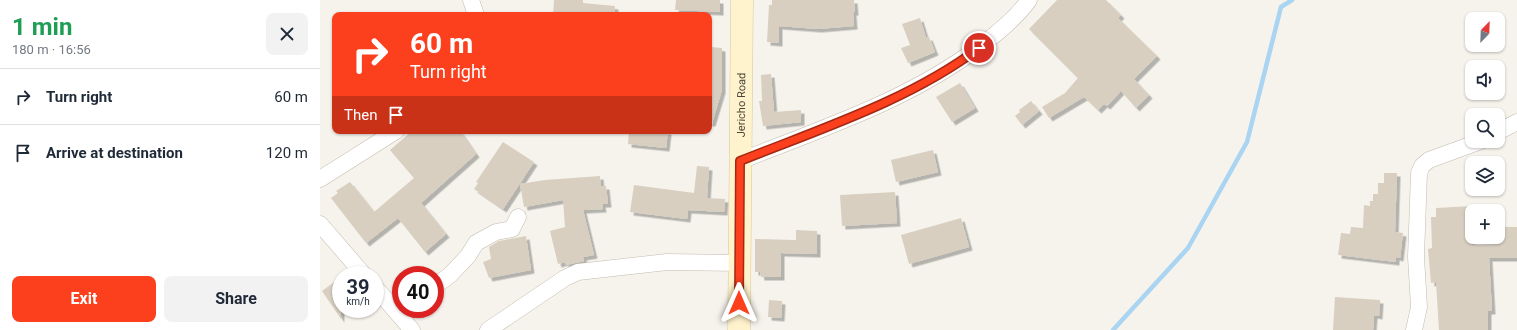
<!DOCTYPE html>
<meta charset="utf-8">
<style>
body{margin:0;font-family:Roboto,sans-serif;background:#f2f2f3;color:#1f2937;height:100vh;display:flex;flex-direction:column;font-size:15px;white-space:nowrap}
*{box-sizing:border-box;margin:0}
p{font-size:13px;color:#747a83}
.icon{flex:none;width:22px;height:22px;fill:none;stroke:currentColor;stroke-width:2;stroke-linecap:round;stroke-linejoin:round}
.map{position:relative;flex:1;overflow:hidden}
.details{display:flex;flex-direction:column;background:#fff;width:320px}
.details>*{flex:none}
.guide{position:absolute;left:12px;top:12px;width:380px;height:122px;border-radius:8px;box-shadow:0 1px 3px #0004;background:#fc3f1d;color:#fff;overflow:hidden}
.needle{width:26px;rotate:23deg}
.tools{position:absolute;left:1145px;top:12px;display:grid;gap:8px}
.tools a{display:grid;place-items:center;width:40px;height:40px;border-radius:8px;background:#fff;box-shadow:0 1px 3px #0004;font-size:20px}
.speed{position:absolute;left:12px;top:266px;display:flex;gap:8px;font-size:20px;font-weight:700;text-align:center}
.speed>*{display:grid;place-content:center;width:52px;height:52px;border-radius:50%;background:#fff;box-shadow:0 1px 3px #0004;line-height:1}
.speed small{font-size:10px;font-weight:400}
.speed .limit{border:6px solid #d22;background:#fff;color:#111}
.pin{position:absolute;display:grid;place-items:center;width:34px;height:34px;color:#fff;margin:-17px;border:2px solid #fff;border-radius:50%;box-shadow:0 1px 4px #0007}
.me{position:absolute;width:44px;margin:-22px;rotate:0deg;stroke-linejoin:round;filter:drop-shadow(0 0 3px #0008)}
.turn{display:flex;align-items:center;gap:14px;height:84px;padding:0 12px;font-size:18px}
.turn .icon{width:52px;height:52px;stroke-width:2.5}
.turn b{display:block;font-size:28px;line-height:34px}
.then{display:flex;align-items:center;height:38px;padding:0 12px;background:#0003;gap:8px;font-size:15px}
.round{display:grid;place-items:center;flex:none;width:42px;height:42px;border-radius:8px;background:#f2f2f3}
.headline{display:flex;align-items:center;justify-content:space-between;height:68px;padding:0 12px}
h1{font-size:24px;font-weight:700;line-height:30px;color:#1e9e55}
.primary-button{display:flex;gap:8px;margin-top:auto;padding:8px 12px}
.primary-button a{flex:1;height:46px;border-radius:8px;background:#fc3f1d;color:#fff;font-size:16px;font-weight:700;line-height:46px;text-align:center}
.primary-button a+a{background:#f2f2f3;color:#1f2937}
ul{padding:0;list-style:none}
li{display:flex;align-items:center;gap:12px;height:56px;padding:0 12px;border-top:1px solid #e0e1e3}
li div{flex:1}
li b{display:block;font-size:15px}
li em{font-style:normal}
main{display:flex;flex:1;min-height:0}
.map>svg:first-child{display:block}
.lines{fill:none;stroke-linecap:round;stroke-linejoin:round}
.stream{stroke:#a9d4f2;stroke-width:4.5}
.building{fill:#d8cfc1;filter:url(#shadow)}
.street-casing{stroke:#c2bbae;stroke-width:17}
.secondary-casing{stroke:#d6c79b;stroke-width:23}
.street{stroke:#fff;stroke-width:16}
.secondary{stroke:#fff3cd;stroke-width:22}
.route-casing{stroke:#a42913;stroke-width:10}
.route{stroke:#fc3f1d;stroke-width:7}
.labels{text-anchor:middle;stroke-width:4;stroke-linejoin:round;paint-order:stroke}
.street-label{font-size:11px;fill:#4b4439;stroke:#fff}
</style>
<main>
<section class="details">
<div class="headline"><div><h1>1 min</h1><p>180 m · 16:56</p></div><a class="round"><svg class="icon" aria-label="close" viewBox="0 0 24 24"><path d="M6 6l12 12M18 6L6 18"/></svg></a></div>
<ul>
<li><svg class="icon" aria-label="right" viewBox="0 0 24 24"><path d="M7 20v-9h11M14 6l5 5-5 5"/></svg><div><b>Turn right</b></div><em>60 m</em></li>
<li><svg class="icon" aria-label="arrive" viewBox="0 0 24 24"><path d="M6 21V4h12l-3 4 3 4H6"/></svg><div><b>Arrive at destination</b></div><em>120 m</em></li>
</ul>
<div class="primary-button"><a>Exit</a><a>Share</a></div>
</section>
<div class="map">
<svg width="1197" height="330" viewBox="0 0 1197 330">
<defs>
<filter id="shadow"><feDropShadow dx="3.5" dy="3.5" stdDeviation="0" flood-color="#0004"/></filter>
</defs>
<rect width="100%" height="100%" fill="#f6f3ec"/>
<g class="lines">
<polyline class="stream" points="793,330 868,248 927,142 961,7 972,0"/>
</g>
<g class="building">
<polygon points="234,0 263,0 263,3 295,6 294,15 233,15"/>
<polygon points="356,0 400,0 400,12 355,10"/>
<polygon points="452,0 534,0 535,12 533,12 534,26 498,29 459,26 459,43 447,42 449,5 452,5"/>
<polygon points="737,0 786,0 801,15 798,18 837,56 814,79 829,95 816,108 801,91 787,106 784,104 778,110 764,97 729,118 722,107 745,93 758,78 709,29"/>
<polygon points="600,18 606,38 609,37 615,52 588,63 581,48 590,45 582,24"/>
<polygon points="391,47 402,48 402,90 392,123 389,123"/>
<polygon points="451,74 454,112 481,110 481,122 443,126 439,101 442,101 441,75"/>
<polygon points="640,83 655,108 632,122 616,97"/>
<polygon points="711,101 719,111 702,125 695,116 700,112 699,110"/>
<polygon points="92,131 140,131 156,154 101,203 126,234 105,252 78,218 46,243 11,198 18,193 16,191 30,182 54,212 94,178 70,150"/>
<polygon points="309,131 348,131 346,148 308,144"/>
<polygon points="183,142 214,162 183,209 154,189 158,183 156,182"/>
<polygon points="613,150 618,172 576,182 571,160"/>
<polygon points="377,166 389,167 387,198 405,199 404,212 368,210 367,219 310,212 314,185 374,193"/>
<polygon points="1064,173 1077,173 1075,232 1083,233 1080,258 1076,257 1076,262 1018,255 1021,233 1030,234 1031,227 1043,228 1044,205 1050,206 1050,201 1053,201 1053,194 1058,194 1058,183 1064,183"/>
<polygon points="280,176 281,186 286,186 288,204 282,204 283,209 263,210 274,255 263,257 264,261 246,265 245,262 238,264 230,231 245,227 243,200 204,207 200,184 225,180"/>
<polygon points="575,192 577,223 522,226 520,195"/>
<polygon points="1152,206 1152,245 1178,244 1178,227 1197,227 1197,258 1169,258 1172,311 1168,311 1168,330 1119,330 1116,282 1111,283 1108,249 1112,248 1111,217 1116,217 1116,208"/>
<polygon points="641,218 649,247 589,264 581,235"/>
<polygon points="476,230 497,231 497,254 461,253 461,277 441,277 440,272 435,272 435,239 476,240"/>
<polygon points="206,236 211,270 169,278 163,262 171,259 169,247 179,241"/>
<polygon points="21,277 21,319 2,291"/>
<polygon points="1015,297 1060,300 1059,316 1054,315 1053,330 1013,330"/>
<polygon points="449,300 462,301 461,318 448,317"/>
</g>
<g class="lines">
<g class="street-casing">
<g id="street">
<polyline points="151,0 156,15"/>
<polyline points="1178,132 1197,122"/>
<path d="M420,161C503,128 592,99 663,44C680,31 697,17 709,0"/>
<polyline points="0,179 76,131"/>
<polyline points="0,224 44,275"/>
<polyline points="115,286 130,275 148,256 156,243 176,232 192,229 198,217"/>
<polyline points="55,287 92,330"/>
<polyline points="168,330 245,278 258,272 347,262 419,263"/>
<polyline points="1094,330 1099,307 1096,257 1099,173 1102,166 1109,160 1161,141"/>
</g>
</g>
<g class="secondary-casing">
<g id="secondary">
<path id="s1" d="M419,330L422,0"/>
</g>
</g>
<use href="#street" class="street"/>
<use href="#secondary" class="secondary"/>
</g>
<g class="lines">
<g class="route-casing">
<path id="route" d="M419,303L420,161C500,129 590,100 659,48"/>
</g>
<use href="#route" class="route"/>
</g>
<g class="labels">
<g class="street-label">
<text dy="4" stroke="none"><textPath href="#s1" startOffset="225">Jericho Road</textPath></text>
</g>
</g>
</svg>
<div class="tools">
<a><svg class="needle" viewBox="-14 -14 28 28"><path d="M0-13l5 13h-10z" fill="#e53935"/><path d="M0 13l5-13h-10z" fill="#747a83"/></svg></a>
<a><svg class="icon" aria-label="sound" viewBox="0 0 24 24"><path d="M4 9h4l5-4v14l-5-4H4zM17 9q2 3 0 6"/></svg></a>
<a><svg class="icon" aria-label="search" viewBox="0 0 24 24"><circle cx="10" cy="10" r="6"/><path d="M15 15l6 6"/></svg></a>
<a><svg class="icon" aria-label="layers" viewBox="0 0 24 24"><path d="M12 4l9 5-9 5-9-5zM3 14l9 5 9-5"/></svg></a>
<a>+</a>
</div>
<div class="speed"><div>39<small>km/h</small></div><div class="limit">40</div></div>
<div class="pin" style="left:659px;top:48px;background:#d93025"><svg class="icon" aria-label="arrive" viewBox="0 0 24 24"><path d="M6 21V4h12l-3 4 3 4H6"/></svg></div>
<svg class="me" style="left:419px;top:303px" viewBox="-20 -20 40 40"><path d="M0-17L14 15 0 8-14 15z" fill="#fc3f1d" stroke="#fff" stroke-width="4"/></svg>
<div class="guide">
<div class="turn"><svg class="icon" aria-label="right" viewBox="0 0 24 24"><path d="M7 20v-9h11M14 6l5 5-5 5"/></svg><div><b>60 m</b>Turn right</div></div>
<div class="then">Then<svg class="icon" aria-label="arrive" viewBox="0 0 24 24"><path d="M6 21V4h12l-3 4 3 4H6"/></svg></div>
</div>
</div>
</main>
